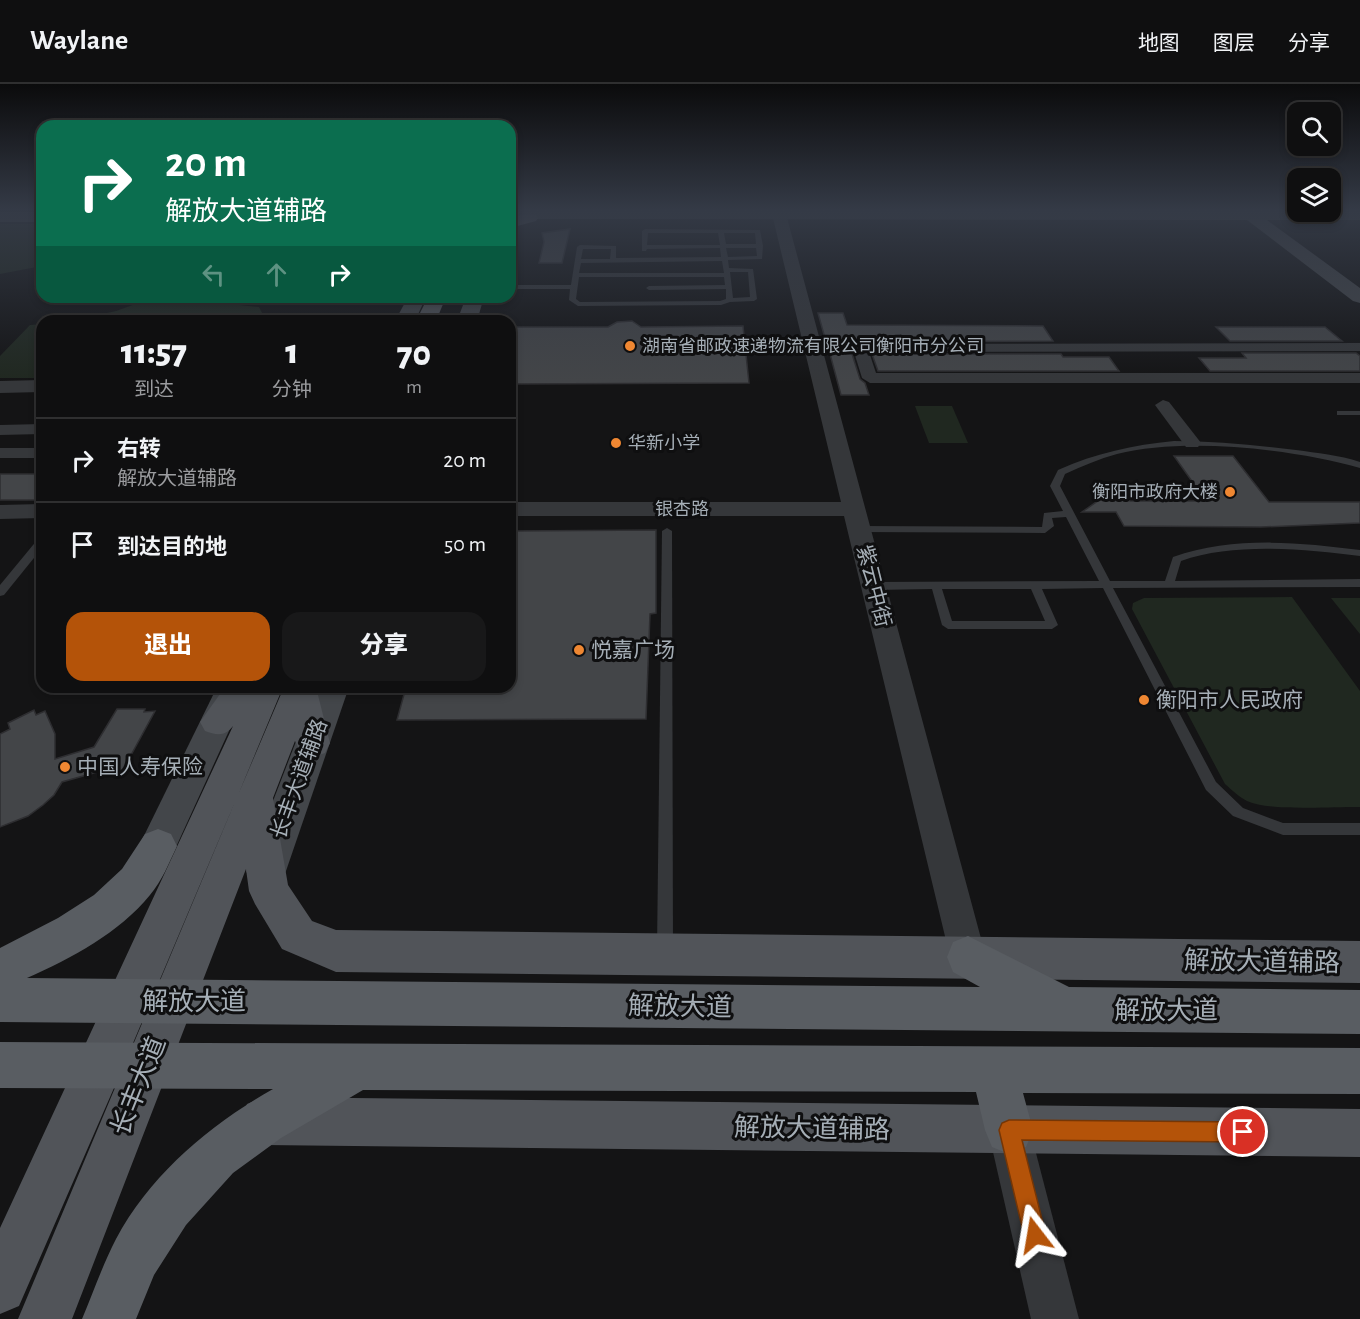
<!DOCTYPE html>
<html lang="zh">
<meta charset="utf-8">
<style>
body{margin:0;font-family:"Alegreya Sans","Noto Sans SC",sans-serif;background:#181819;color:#f1f3f6;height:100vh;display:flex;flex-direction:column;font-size:22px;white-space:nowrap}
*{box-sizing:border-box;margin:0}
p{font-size:20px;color:#9b9c9f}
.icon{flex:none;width:33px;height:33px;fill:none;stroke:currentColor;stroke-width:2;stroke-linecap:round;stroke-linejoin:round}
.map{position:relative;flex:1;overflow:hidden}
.side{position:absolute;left:36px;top:231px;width:480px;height:378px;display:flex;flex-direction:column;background:#0f0f10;border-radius:18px;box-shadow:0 3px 9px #0003,0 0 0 2px #2f2f30}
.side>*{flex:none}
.top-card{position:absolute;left:36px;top:36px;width:480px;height:183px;border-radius:18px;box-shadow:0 3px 9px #0003,0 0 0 2px #2f2f30;background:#0b6e4f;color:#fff;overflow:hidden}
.fabs{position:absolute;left:1287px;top:18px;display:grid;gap:12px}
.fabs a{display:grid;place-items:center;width:54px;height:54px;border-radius:12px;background:#0f0f10;box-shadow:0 3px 9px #0003,0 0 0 2px #2f2f30;font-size:30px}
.pin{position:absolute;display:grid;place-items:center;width:51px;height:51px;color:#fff;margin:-26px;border:3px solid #fff;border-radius:50%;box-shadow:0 2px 6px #0007}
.me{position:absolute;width:66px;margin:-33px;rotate:346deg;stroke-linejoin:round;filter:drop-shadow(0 0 4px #0008)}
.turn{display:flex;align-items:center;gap:21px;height:126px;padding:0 30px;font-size:27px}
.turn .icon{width:78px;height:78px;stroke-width:2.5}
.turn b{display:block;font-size:42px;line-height:51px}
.lanes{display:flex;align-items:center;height:57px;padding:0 30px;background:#0003;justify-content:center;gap:30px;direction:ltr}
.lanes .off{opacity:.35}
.eta{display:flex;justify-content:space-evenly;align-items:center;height:102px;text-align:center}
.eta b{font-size:36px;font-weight:800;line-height:42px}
.action{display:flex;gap:12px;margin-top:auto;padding:12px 30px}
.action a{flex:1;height:69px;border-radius:18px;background:#b45309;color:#fff;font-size:24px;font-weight:800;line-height:69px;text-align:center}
.action a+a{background:#181819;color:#f1f3f6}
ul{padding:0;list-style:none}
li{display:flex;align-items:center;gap:18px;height:84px;padding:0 30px;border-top:2px solid #2f2f30}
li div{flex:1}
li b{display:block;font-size:22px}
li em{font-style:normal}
header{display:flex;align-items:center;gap:36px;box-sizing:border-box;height:84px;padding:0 30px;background:#0f0f10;border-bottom:2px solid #2f2f30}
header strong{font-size:28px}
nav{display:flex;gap:33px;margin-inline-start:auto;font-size:21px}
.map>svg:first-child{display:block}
.green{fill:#202820}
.building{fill:#434548;stroke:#2e2e31;stroke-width:1.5}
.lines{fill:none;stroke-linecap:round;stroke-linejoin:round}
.service{fill:#35373a;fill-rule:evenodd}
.minor{fill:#35373a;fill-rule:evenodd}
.tertiary{fill:#35373a;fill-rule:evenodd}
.secondary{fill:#43464a;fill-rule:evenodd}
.primary{fill:#515459;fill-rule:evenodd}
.trunk{fill:#595d62;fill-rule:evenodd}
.route{fill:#b45309;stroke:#753606;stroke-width:1.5}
.poi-dot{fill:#ef8732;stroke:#0f0f10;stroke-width:2}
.labels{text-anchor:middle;stroke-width:6;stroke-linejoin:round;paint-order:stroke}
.far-poi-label{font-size:18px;fill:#a5aeb6;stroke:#0f0f10;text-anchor:start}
.far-street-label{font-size:18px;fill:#a5aeb6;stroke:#0f0f10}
.street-label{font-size:21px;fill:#a5aeb6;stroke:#0f0f10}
.poi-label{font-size:21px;fill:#a5aeb6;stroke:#0f0f10;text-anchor:start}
.near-street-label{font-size:26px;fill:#a5aeb6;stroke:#0f0f10}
</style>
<header>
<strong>Waylane</strong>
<nav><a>地图</a><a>图层</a><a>分享</a></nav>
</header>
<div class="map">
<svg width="1360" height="1235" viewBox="0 0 1360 1235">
<rect width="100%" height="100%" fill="#141415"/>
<g class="green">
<polygon points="0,140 42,140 42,182 0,190"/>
<polygon points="152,214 171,218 210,218 259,223 263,231 303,237 70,237 116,227"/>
<polygon points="42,240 42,294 0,294 0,272 30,241"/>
<polygon points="915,322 952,322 968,359 929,359"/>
<path d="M1292,513L1360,607V723C1331,722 1272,728 1247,717C1239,713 1232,706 1225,700L1132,525L1133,519L1144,514Z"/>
<polygon points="1331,514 1360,514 1360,550"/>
</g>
<g class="building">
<polygon points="570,145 562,179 539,179 544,158 542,149"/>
<polygon points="818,229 843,229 847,241 1043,242 1053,257 826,258"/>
<polygon points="632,237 641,243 743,242 749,299 510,300 510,243 608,243 617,238"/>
<polygon points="1216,243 1325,243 1342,257 1230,257"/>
<polygon points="1242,269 1356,269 1360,272 1360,287 1210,287 1199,274 1246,274"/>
<polygon points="830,270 852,270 860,295 865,299 869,311 841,311"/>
<polygon points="872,270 1061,270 1063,273 1109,273 1119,287 878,287"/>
<polygon points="1174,372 1233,372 1269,418 1360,418 1360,439 1261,443 1124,442 1116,428 1082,428 1112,407 1125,407 1130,417 1206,417"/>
<rect x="0" y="390" width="42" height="26"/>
<polygon points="656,446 656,529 650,530 646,635 397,636 406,603 510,603 510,447"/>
<polygon points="117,625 145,625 144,628 155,627 130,673 132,678 127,687 101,687 62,698 54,711 43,721 28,732 0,743 0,650 10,645 8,639 34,626 36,631 45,627 55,650 55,675 94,663"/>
</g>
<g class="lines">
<g class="service">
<path d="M645,145L760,146L763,162L762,175L728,176L729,184L753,185L757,215L754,217L730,218L721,221L578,222L569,216L570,205H510V201H571L577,163L580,161L616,162V174L721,173L720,164L647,165L646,167H642V147ZM648,149H718L720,161H647ZM724,149H755L756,160H726ZM726,164H756L757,172L728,173ZM583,165H611L610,175H581ZM722,177L724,189H579L581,179ZM730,188H748L750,213L733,214ZM579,193H724L725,201L649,202L646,204L649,206L726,205V215L720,217L580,218L576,215Z"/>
<rect x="1337" y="327" width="23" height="4"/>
<path d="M1174,357C1215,357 1255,361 1296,366C1317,369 1339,371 1360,378V384C1292,365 1186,353 1117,370C1099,375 1082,382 1065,390L1060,402L1110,497H1165L1173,473C1232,452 1299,458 1360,466V472C1305,465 1234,458 1181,477L1175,497L1360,495V503L1113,504L1216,698L1243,724L1283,739H1360V751H1283L1233,732L1206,706L1103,504L1042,505L1058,541L1052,545H948L942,541L932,505L874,506L869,502L874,498L1099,497L1066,433L1052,434L1054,442L1045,449L859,448L854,445L859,442L1042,443L1044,429L1063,427L1050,402L1058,386C1096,369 1133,361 1174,357ZM942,505H1031L1045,537H952Z"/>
<polygon points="667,444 672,447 673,866 670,871 665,873 660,871 657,866 662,447"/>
<polygon points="42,454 42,464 4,511 0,512 0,501 38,455"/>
</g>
<g class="minor">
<polygon points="1360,259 1360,267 869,268 876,289 1360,289 1360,299 870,299 862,294 854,268 813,268 806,264 813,260"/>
<polygon points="1163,316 1169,318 1198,355 1201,359 1198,363 1186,363 1155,321"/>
<polygon points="42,340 42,350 0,351 0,341"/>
<rect x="0" y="364" width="42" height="10"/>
</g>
<g class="tertiary">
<polygon points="779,126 786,130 986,873 981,886 968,891 955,886 950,873 844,432 510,432 510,418 841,418 772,130"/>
<polygon points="42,296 42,308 0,309 0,297"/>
<polygon points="42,420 42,434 0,435 0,421"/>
<polygon points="1009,1025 1024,1031 1030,1046 1079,1235 1031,1235 988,1046 994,1031"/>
</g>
<g class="secondary">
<polygon points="510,125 1360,126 1360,136 1267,136 1360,204 1360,219 1353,217 1247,136 510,135"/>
<rect x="0" y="128" width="42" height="10"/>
<polygon points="408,213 426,213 415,237 395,237"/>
<polygon points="466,213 484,213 477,237 457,237"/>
<polygon points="217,603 249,603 171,774 158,779 145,774 139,762"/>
<polygon points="317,603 349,603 286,787 280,800 266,805 252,800 246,787"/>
</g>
<g class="primary">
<polygon points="530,129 536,131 538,134 536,137 510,144 510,134"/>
<polygon points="428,213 446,213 436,237 416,237"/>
<path d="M225,603H283L238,711L284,603H316L330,659L325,669L313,673L301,669L295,657L273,714L288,801L312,837L336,846L1360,857V899L336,888L282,865L255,820L249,807L246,785L72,1235H18L237,713L117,997L19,1222L0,1230V1144L233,642C225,653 216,651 205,647L200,638Z"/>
<polygon points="264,1013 1360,1025 1360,1073 264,1061 247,1054 240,1037 247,1020"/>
</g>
<g class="trunk">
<path d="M158,745L171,750L177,762C169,779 162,797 150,811C119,849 72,874 27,894L980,903L953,888L947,873L953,858L968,852L1069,903L1360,906V950L0,938V864L58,834L94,811L122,785L145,750Z"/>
<path d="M0,958L1360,964V1010L1023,1009L1033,1046L1026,1063L1009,1070L992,1063L985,1046L976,1008L363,1006L281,1054L233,1089L186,1141L154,1191L136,1235H82C93,1209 103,1180 116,1155C151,1090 210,1041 273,1005L0,1004Z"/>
</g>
</g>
<linearGradient id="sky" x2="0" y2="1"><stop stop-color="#0b0b0c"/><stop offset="0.42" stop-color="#343a46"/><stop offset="1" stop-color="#343a46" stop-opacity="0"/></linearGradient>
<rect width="1360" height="298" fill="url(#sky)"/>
<polygon class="route" points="1009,1036 1243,1038 1250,1041 1253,1048 1250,1055 1243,1058 1022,1056 1046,1151 1042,1158 1035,1162 1027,1158 1024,1151 999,1046 1002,1039"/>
<g class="poi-dot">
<circle cx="630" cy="262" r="6"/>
<circle cx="616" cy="359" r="6"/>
<circle cx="1230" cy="408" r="6"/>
<circle cx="579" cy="566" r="6"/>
<circle cx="1144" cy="616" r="6"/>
<circle cx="65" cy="683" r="6"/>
</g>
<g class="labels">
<g class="far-poi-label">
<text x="642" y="268">湖南省邮政速递物流有限公司衡阳市分公司</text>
<text x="628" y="365">华新小学</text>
<text x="1218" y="414" text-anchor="end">衡阳市政府大楼</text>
</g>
<g class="far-street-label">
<text x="682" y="431">银杏路</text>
</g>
<g class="street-label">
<text transform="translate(874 502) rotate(76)" y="7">紫云中街</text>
<text transform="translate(299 695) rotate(-70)" y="7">长丰大道辅路</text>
</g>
<g class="poi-label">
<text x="591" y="573">悦嘉广场</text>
<text x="1156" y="623">衡阳市人民政府</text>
<text x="77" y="690">中国人寿保险</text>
</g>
<g class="near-street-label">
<text transform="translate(1262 877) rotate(1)" y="9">解放大道辅路</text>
<text x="194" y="926">解放大道</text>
<text transform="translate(680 922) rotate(1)" y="9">解放大道</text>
<text x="1166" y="935">解放大道</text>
<text transform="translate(138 1002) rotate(-68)" y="9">长丰大道</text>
<text transform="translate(812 1044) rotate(1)" y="9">解放大道辅路</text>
</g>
</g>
</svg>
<div class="fabs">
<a><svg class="icon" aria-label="search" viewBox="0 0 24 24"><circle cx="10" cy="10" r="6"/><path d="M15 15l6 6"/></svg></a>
<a><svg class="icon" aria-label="layers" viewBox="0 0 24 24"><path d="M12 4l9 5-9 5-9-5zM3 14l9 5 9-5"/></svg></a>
</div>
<div class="pin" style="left:1243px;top:1048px;background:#d93025"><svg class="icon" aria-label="arrive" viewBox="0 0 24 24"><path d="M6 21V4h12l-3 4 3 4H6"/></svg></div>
<svg class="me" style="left:1035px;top:1151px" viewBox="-20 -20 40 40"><path d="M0-17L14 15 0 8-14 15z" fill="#b45309" stroke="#fff" stroke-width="4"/></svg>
<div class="top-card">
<div class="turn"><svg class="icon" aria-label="right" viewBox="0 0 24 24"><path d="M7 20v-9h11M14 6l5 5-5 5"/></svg><div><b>20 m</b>解放大道辅路</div></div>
<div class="lanes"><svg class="icon off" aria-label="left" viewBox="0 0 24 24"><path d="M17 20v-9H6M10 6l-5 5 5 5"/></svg><svg class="icon off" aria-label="ahead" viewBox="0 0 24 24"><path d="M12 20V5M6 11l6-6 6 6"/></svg><svg class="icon" aria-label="right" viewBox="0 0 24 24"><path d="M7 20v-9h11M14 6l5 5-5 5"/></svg></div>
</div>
<section class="side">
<div class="eta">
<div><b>11:57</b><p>到达</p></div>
<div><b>1</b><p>分钟</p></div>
<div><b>70</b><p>m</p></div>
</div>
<ul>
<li><svg class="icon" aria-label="right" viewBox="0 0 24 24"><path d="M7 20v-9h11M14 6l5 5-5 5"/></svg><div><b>右转</b><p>解放大道辅路</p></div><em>20 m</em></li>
<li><svg class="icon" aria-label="arrive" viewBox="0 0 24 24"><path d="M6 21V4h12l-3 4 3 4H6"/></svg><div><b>到达目的地</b></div><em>50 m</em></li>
</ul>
<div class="action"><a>退出</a><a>分享</a></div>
</section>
</div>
